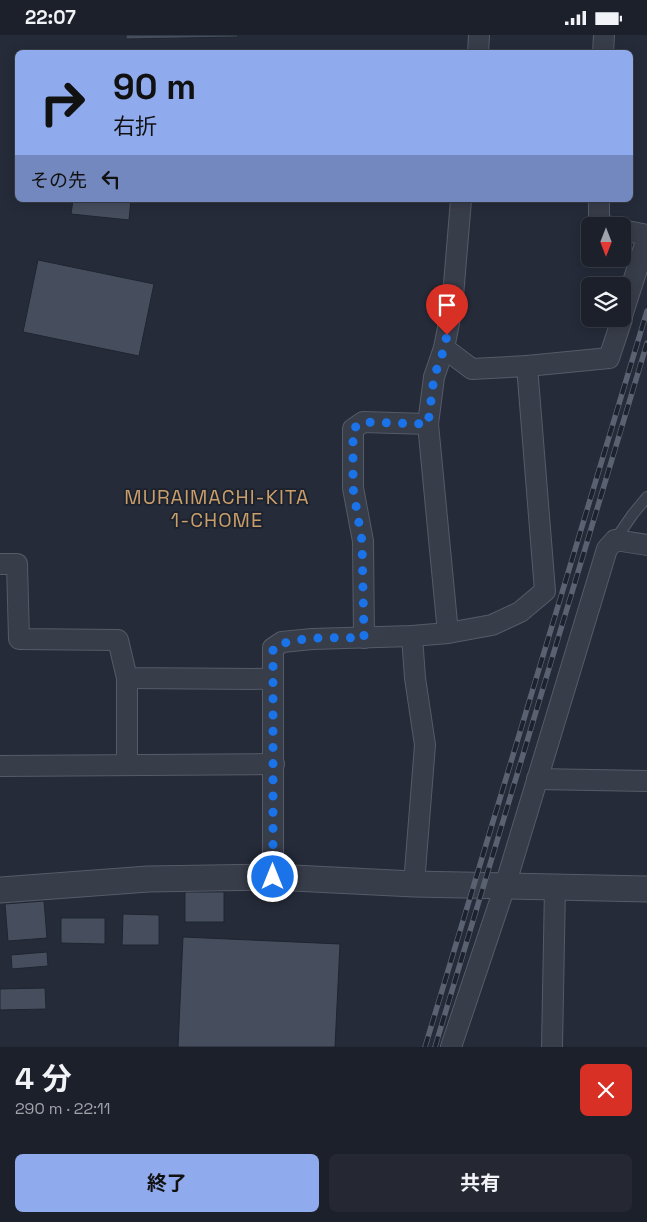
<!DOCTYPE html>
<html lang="ja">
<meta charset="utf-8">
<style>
body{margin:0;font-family:"Space Grotesk","Noto Sans JP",sans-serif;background:#252833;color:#f1f3f6;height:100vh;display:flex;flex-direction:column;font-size:19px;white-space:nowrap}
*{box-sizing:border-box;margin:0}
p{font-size:16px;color:#a0a3a9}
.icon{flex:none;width:28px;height:28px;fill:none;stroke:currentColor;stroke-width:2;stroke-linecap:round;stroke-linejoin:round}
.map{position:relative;height:1012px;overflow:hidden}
.sheet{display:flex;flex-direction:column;background:#1c202b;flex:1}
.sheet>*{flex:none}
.guide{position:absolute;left:15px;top:15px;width:618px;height:152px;border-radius:8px;box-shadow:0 2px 12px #0003,0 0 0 1px #3a3e47;background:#90aaee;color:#111;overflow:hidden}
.needle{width:32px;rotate:180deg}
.controls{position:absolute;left:581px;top:182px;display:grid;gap:10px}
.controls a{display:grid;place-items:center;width:50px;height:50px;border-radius:8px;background:#1c202b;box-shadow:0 2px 12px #0003,0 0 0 1px #3a3e47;font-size:25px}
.pin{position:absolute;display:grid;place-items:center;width:42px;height:42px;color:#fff;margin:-51px -21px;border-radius:50% 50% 50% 0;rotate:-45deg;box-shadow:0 0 5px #0007}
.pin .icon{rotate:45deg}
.me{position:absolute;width:55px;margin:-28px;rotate:0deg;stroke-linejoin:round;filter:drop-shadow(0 0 4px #0008)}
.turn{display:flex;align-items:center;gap:18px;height:105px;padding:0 15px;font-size:22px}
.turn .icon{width:65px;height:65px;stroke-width:2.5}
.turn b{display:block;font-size:35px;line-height:42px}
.then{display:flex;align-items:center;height:48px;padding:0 15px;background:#0003;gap:10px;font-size:19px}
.round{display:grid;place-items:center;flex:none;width:52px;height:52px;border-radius:8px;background:#252833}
.head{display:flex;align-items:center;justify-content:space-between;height:85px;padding:0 15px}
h1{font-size:30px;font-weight:700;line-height:38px}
.button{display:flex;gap:10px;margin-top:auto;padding:10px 15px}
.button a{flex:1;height:58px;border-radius:8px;background:#90aaee;color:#111;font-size:20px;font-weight:700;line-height:58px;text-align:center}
.button a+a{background:#252833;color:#f1f3f6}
.status{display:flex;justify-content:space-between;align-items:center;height:35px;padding:0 25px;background:#1c202b;direction:ltr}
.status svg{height:14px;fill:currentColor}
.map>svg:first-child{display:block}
.building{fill:#464e5e;stroke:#1f2530}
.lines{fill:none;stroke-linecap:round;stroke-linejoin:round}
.service-casing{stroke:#565b68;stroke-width:12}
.minor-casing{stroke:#565b68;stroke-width:22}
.tertiary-casing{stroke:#565b68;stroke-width:27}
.service{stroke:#383d4a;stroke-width:10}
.minor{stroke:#383d4a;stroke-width:20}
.tertiary{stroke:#383d4a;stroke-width:25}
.rail-casing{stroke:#5a6170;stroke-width:5.5}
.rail{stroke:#1d232e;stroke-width:4;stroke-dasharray:11;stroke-linecap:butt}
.route{stroke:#1a73e8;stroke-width:9;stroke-dasharray:0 16.2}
.labels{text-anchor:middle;stroke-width:4;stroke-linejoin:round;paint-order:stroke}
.neighbourhood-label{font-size:20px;letter-spacing:1px;fill:#ca9e6a;stroke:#1d232e}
</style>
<div class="status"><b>22:07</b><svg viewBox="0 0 49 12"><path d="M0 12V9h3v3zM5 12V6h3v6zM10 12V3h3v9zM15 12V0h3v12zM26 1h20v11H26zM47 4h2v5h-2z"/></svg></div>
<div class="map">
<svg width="647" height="1012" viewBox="0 0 647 1012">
<rect width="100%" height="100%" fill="#252b39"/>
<g class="building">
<polygon points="126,0 238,0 238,2 126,4"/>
<polygon points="73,165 131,165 129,185 71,179"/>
<polygon points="38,225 154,249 139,321 23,297"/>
<rect x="185" y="857" width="39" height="30"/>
<polygon points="44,866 47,903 8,906 5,869"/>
<polygon points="123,879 159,880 159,910 122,910"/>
<polygon points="61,883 105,883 105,909 61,908"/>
<polygon points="183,902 340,909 335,1012 178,1012"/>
<polygon points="47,917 48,931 12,934 11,920"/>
<polygon points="45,953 46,974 0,975 0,954"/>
</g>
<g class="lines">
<g class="service-casing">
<polyline id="service" points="615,505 633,479 647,462"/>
</g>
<g class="minor-casing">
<g id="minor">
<polyline points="478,18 479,0"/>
<polyline points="603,18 604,0"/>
<polyline points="599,165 599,189 607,191"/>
<polyline points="622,195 647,200"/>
<polyline points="622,281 647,203"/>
<polyline points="527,331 609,323 622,284"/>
<polyline points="0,529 17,529 19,604 118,605 127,643 273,644"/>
<polyline points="448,598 428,389 434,342 444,313 452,273 461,165"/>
<polyline points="412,601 415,643 425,710 414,849"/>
<polyline points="364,603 363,506 353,453 353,394 363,387 428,389"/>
<polyline points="127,643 127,730"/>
<polyline points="0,731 274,729"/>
<polyline points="537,744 647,746"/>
<polyline points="273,842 273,613 282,607 312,604 412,601 448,598 492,590 520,577 545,556 527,331 472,334 444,313"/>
<polyline points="451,1012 505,851 607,514 615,505 647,510"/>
<polyline points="552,1012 555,852"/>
</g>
</g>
<g class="tertiary-casing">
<polyline id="tertiary" points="0,855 148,844 273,842 414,849 647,854"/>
</g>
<use href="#service" class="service"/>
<use href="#minor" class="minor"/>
<use href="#tertiary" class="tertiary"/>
<g class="rail-casing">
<g id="rail">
<polyline points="425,1012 647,276"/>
<polyline points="435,1012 647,308"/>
</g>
</g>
<use href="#rail" class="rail"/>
</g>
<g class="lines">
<path class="route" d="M273,842V613C295,600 338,603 364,603L362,506L353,453V394L362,387L428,389L434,342L444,314L447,300"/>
</g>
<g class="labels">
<g class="neighbourhood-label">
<text x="217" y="469">MURAIMACHI-KITA<tspan x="217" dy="23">1-CHOME</tspan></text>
</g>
</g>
</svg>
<div class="controls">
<a><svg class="needle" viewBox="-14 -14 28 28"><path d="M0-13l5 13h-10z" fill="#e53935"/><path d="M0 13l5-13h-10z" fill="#a0a3a9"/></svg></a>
<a><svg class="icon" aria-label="layers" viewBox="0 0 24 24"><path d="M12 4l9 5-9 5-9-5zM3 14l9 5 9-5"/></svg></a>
</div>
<div class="pin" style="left:447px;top:300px;background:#d93025"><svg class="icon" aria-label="arrive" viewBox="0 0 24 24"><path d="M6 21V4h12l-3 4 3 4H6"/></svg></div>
<svg class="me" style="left:273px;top:842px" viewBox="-20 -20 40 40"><circle r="17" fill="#1a73e8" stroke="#fff" stroke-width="3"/><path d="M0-11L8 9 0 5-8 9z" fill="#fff"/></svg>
<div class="guide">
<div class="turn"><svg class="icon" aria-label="right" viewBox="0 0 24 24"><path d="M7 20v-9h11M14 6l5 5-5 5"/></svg><div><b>90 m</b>右折</div></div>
<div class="then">その先<svg class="icon" aria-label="left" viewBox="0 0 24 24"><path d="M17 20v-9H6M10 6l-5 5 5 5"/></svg></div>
</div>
</div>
<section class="sheet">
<div class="head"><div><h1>4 分</h1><p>290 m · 22:11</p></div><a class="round" style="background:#d93025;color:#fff"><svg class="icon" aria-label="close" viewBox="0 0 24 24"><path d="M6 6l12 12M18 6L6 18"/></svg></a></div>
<div class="button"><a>終了</a><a>共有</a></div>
</section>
